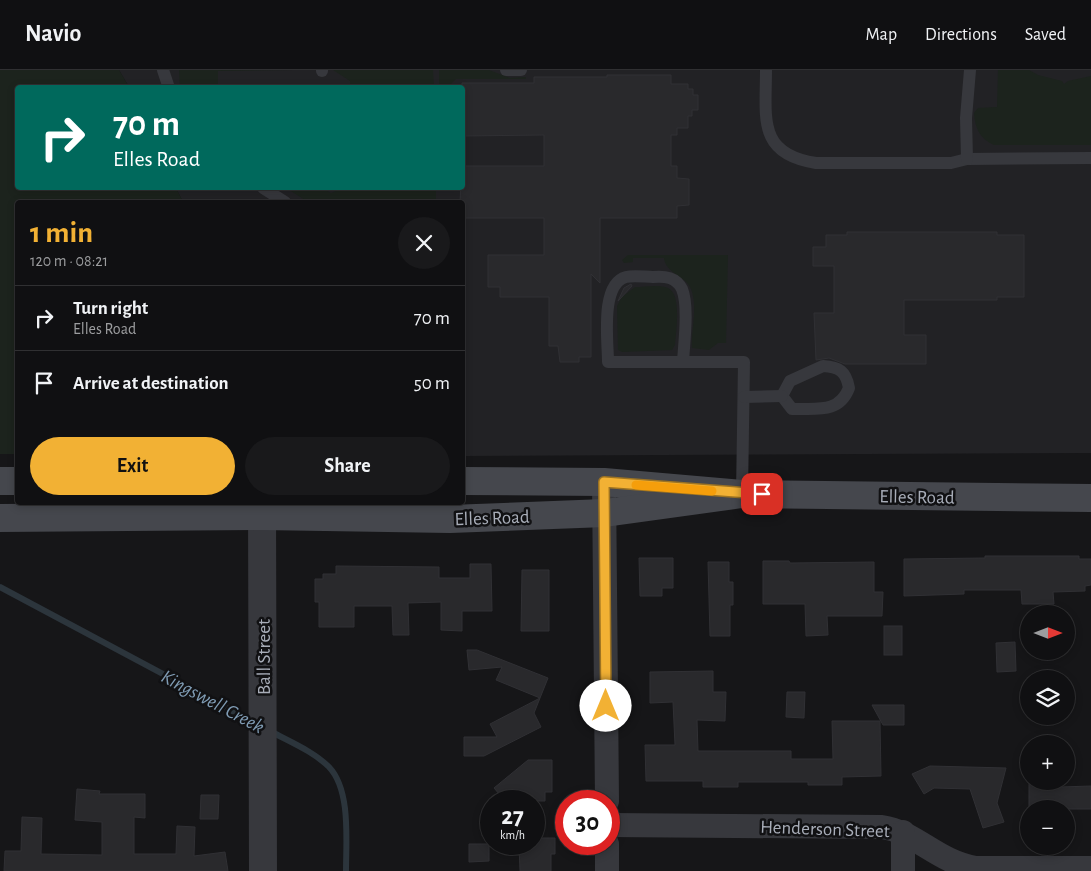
<!DOCTYPE html>
<meta charset="utf-8">
<style>
body{margin:0;font-family:"Alegreya Sans",sans-serif;background:#19191b;color:#f1f3f6;height:100vh;display:flex;flex-direction:column;font-size:19px;white-space:nowrap}
*{box-sizing:border-box;margin:0}
p{font-size:16px;color:#9c9d9f}
.icon{flex:none;width:28px;height:28px;fill:none;stroke:currentColor;stroke-width:2;stroke-linecap:round;stroke-linejoin:round}
.map{position:relative;flex:1;overflow:hidden}
.drawer{position:absolute;left:15px;top:130px;width:450px;height:305px;display:flex;flex-direction:column;background:#101012;border-radius:5px;box-shadow:0 2px 8px #0003,0 0 0 1px #303032}
.drawer>*{flex:none}
.hud{position:absolute;left:15px;top:15px;width:450px;height:105px;border-radius:5px;box-shadow:0 2px 8px #0003,0 0 0 1px #303032;background:#00695c;color:#fff;overflow:hidden}
.needle{width:32px;rotate:90deg}
.controls{position:absolute;left:1020px;top:535px;display:grid;gap:10px}
.controls a{display:grid;place-items:center;width:55px;height:55px;border-radius:50%;background:#101012;box-shadow:0 2px 8px #0003,0 0 0 1px #303032;font-size:25px}
.speed{position:absolute;left:480px;top:720px;display:flex;gap:10px;font-size:25px;font-weight:700;text-align:center}
.speed>*{display:grid;place-content:center;width:65px;height:65px;border-radius:50%;background:#101012;box-shadow:0 2px 8px #0003,0 0 0 1px #303032;line-height:1}
.speed small{font-size:12px;font-weight:400}
.speed .limit{border:8px solid #d22;background:#fff;color:#111}
.pin{position:absolute;display:grid;place-items:center;width:42px;height:42px;color:#fff;margin:-21px;border-radius:10px;box-shadow:0 2px 8px #0006}
.me{position:absolute;width:55px;margin:-28px;rotate:0deg;stroke-linejoin:round;filter:drop-shadow(0 0 4px #0008)}
.turn{display:flex;align-items:center;gap:18px;height:105px;padding:0 15px;font-size:22px}
.turn .icon{width:65px;height:65px;stroke-width:2.5}
.turn b{display:block;font-size:35px;line-height:42px}
.round{display:grid;place-items:center;flex:none;width:52px;height:52px;border-radius:26px;background:#19191b}
.overview{display:flex;align-items:center;justify-content:space-between;height:85px;padding:0 15px}
h1{font-size:30px;font-weight:700;line-height:38px;color:#f2b134}
.button{display:flex;gap:10px;margin-top:auto;padding:10px 15px}
.button a{flex:1;height:58px;border-radius:30px;background:#f2b134;color:#111;font-size:20px;font-weight:700;line-height:58px;text-align:center}
.button a+a{background:#19191b;color:#f1f3f6}
ul{padding:0;list-style:none}
li{display:flex;align-items:center;gap:15px;height:65px;padding:0 15px;border-top:1px solid #303032}
li div{flex:1}
li b{display:block;font-size:19px}
li em{font-style:normal}
header{display:flex;align-items:center;gap:30px;box-sizing:border-box;height:70px;padding:0 25px;background:#101012;border-bottom:1px solid #303032}
header strong{font-size:24px}
nav{display:flex;gap:28px;margin-inline-start:auto;font-size:18px}
.map>svg:first-child{display:block}
.built{fill:#222225}
.green{fill:#1c231d}
.lines{fill:none;stroke-linecap:round;stroke-linejoin:round}
.stream{stroke:#2c353c;stroke-width:6}
.building{fill:#29292c;stroke:#303034}
.service{stroke:#37383d;stroke-width:12}
.minor{stroke:#37383d;stroke-width:24}
.tertiary{stroke:#37383d;stroke-width:28}
.secondary{stroke:#45474d;stroke-width:28}
.route-casing{stroke:#9d7322;stroke-width:12}
.route{stroke:#f2b134;stroke-width:9}
.slow{stroke:#f59e0b;stroke-width:9}
.labels{text-anchor:middle;stroke-width:5;stroke-linejoin:round;paint-order:stroke}
.street-label{font-size:19px;fill:#a8adb8;stroke:#111113}
.water-label{font-size:20px;font-style:italic;fill:#7f9bb3;stroke:#111113}
</style>
<header>
<strong>Navio</strong>
<nav><a>Map</a><a>Directions</a><a>Saved</a></nav>
</header>
<div class="map">
<svg width="1091" height="801" viewBox="0 0 1091 801">
<rect width="100%" height="100%" fill="#161618"/>
<polygon class="built" points="119,0 1091,0 1091,383 463,386 462,132 183,132 176,118 462,118 462,18 129,17"/>
<g class="green">
<polygon points="0,0 119,0 129,17 18,18 18,118 176,118 183,132 18,132 17,384 0,384"/>
<polygon points="179,0 294,0 218,1 218,17 180,18"/>
<polygon points="333,0 433,0 434,17 350,17 350,11"/>
<polygon points="439,0 489,0 510,8 526,7 526,9 456,9 448,17 439,17"/>
<path d="M998,0H1029L1038,5L1062,11L1064,14L1068,11L1091,6V75H994C980,69 975,58 974,43L978,38L997,37Z"/>
<polygon points="286,118 322,118 331,123 343,118 436,118 436,132 308,132"/>
<path d="M628,185H728L726,273H718L709,280L692,278C691,260 698,237 691,219C686,206 665,203 664,188H633V192L624,193L622,190Z"/>
<path d="M635,217C645,217 659,214 668,218C682,224 676,262 675,275L672,280L622,282L618,280L617,236L622,227Z"/>
</g>
<g class="lines">
<g class="stream">
<polyline points="0,517 255,653"/>
<path d="M270,661C290,672 313,681 329,697C351,720 346,771 346,801"/>
</g>
</g>
<g class="building">
<polygon points="607,5 671,5 671,14 688,14 688,19 693,19 693,25 698,25 698,40 692,40 692,46 688,46 688,58 677,58 677,65 671,65 671,96 677,96 677,108 689,109 689,135 677,136 677,148 600,148 600,213 591,204 591,287 579,287 579,292 560,292 558,276 549,276 549,227 500,227 500,217 488,217 488,185 544,185 544,148 462,148 462,132 460,132 462,96 544,96 544,65 462,66 462,13 534,13 534,7 607,7"/>
<polygon points="847,162 997,162 997,165 1024,165 1024,227 997,227 997,230 904,230 904,265 926,265 926,294 845,294 829,288 816,290 814,243 834,243 834,196 813,196 813,177 826,177 826,165 847,165"/>
<polygon points="631,214 632,216 618,231 624,218"/>
<polygon points="985,486 1079,486 1079,489 1091,489 1091,515 1085,516 1085,521 1053,522 1054,534 1022,534 1021,520 964,520 964,524 904,526 904,489 985,488"/>
<polygon points="639,488 673,488 673,518 662,518 662,526 640,526"/>
<polygon points="763,491 789,491 790,493 874,492 874,522 883,522 882,546 827,546 828,565 806,566 805,534 763,534"/>
<polygon points="708,492 729,492 729,512 733,512 733,535 730,535 730,566 710,566"/>
<polygon points="470,494 491,494 492,541 462,541 462,561 441,560 441,532 408,533 409,565 393,565 392,536 354,536 354,557 319,557 319,532 315,532 315,509 323,509 323,504 336,504 336,496 439,497 439,508 470,508"/>
<polygon points="522,500 549,500 549,561 521,561"/>
<rect x="884" y="556" width="18" height="29"/>
<polygon points="1015,572 1016,601 997,602 996,573"/>
<polygon points="467,580 477,580 548,608 540,628 496,610 502,597 469,600"/>
<polygon points="713,601 713,622 726,622 725,651 697,650 698,681 791,681 791,689 833,689 832,651 880,651 881,706 842,707 842,715 808,715 808,712 738,712 738,717 703,717 703,711 646,711 645,675 675,675 673,632 650,633 650,602"/>
<polygon points="787,622 805,622 804,648 786,647"/>
<polygon points="540,628 534,643 541,657 484,686 464,686 464,667 497,667 490,654"/>
<polygon points="872,635 904,635 904,655 883,655"/>
<polygon points="528,690 552,690 552,722 545,722 545,731 505,731 494,718"/>
<polygon points="930,696 1006,698 997,733 1004,752 983,758 970,719 934,718 924,724 912,704"/>
<polygon points="1029,711 1060,711 1060,717 1091,716 1091,739 1029,739"/>
<polygon points="77,719 100,721 99,724 145,724 145,748 134,747 134,784 176,784 177,756 195,757 194,786 225,782 228,801 4,801 5,781 21,781 22,747 42,748 41,784 102,785 102,752 75,750"/>
<polygon points="201,725 219,725 218,749 200,749"/>
<polygon points="534,768 555,768 555,784 551,784 551,801 520,801 519,774 534,774"/>
<polygon points="469,774 489,774 489,791 469,792"/>
</g>
<g class="lines">
<g class="service">
<polyline points="163,0 169,18"/>
<polyline points="322,0 322,1"/>
<polyline points="506,0 521,0"/>
<path d="M766,0C766,48 757,84 816,93H951L967,89L1091,88"/>
<polyline points="967,89 966,48 970,0"/>
<polyline points="263,118 285,132"/>
<path d="M683,292C684,273 689,236 682,219C676,207 665,206 653,207C645,207 634,205 626,207C600,214 608,271 608,292H744L742,424"/>
<path d="M823,296C839,297 846,301 849,318C839,344 816,338 792,339L782,326L790,311Z"/>
<polyline points="744,327 782,326"/>
</g>
<g class="minor">
<polyline points="604,412 607,731"/>
<path d="M609,755L882,757C916,762 937,792 976,798H1091"/>
<polyline points="903,762 903,801"/>
<polyline points="607,801 607,774"/>
</g>
<polyline class="tertiary" points="262,432 263,801"/>
<g class="secondary">
<polyline points="0,411 18,411"/>
<polyline points="462,411 604,412 742,424 1091,428"/>
<polyline points="0,448 262,446 450,449 605,443 742,424"/>
</g>
</g>
<g class="lines">
<g class="route-casing">
<polyline id="route" points="606,636 604,412 762,424"/>
</g>
<use href="#route" class="route"/>
<polyline class="slow" points="636,415 712,421"/>
</g>
<g class="labels">
<g class="street-label">
<text transform="translate(917 426) rotate(1)" y="7">Elles Road</text>
<text transform="translate(492 447) rotate(-2)" y="7">Elles Road</text>
<text transform="translate(263 587) rotate(-90)" y="7">Ball Street</text>
<text transform="translate(825 758) rotate(2)" y="7">Henderson Street</text>
</g>
<g class="water-label">
<text transform="translate(213 631) rotate(28)" y="7">Kingswell Creek</text>
</g>
</g>
</svg>
<div class="controls">
<a><svg class="needle" viewBox="-14 -14 28 28"><path d="M0-13l5 13h-10z" fill="#e53935"/><path d="M0 13l5-13h-10z" fill="#9c9d9f"/></svg></a>
<a><svg class="icon" aria-label="layers" viewBox="0 0 24 24"><path d="M12 4l9 5-9 5-9-5zM3 14l9 5 9-5"/></svg></a>
<a>+</a>
<a>−</a>
</div>
<div class="speed"><div>27<small>km/h</small></div><div class="limit">30</div></div>
<div class="pin" style="left:762px;top:424px;background:#d93025"><svg class="icon" aria-label="arrive" viewBox="0 0 24 24"><path d="M6 21V4h12l-3 4 3 4H6"/></svg></div>
<svg class="me" style="left:606px;top:636px" viewBox="-20 -20 40 40"><circle r="19" fill="#fff"/><path d="M0-13L10 11 0 6-10 11z" fill="#f2b134"/></svg>
<div class="hud">
<div class="turn"><svg class="icon" aria-label="right" viewBox="0 0 24 24"><path d="M7 20v-9h11M14 6l5 5-5 5"/></svg><div><b>70 m</b>Elles Road</div></div>
</div>
<section class="drawer">
<div class="overview"><div><h1>1 min</h1><p>120 m · 08:21</p></div><a class="round"><svg class="icon" aria-label="close" viewBox="0 0 24 24"><path d="M6 6l12 12M18 6L6 18"/></svg></a></div>
<ul>
<li><svg class="icon" aria-label="right" viewBox="0 0 24 24"><path d="M7 20v-9h11M14 6l5 5-5 5"/></svg><div><b>Turn right</b><p>Elles Road</p></div><em>70 m</em></li>
<li><svg class="icon" aria-label="arrive" viewBox="0 0 24 24"><path d="M6 21V4h12l-3 4 3 4H6"/></svg><div><b>Arrive at destination</b></div><em>50 m</em></li>
</ul>
<div class="button"><a>Exit</a><a>Share</a></div>
</section>
</div>
